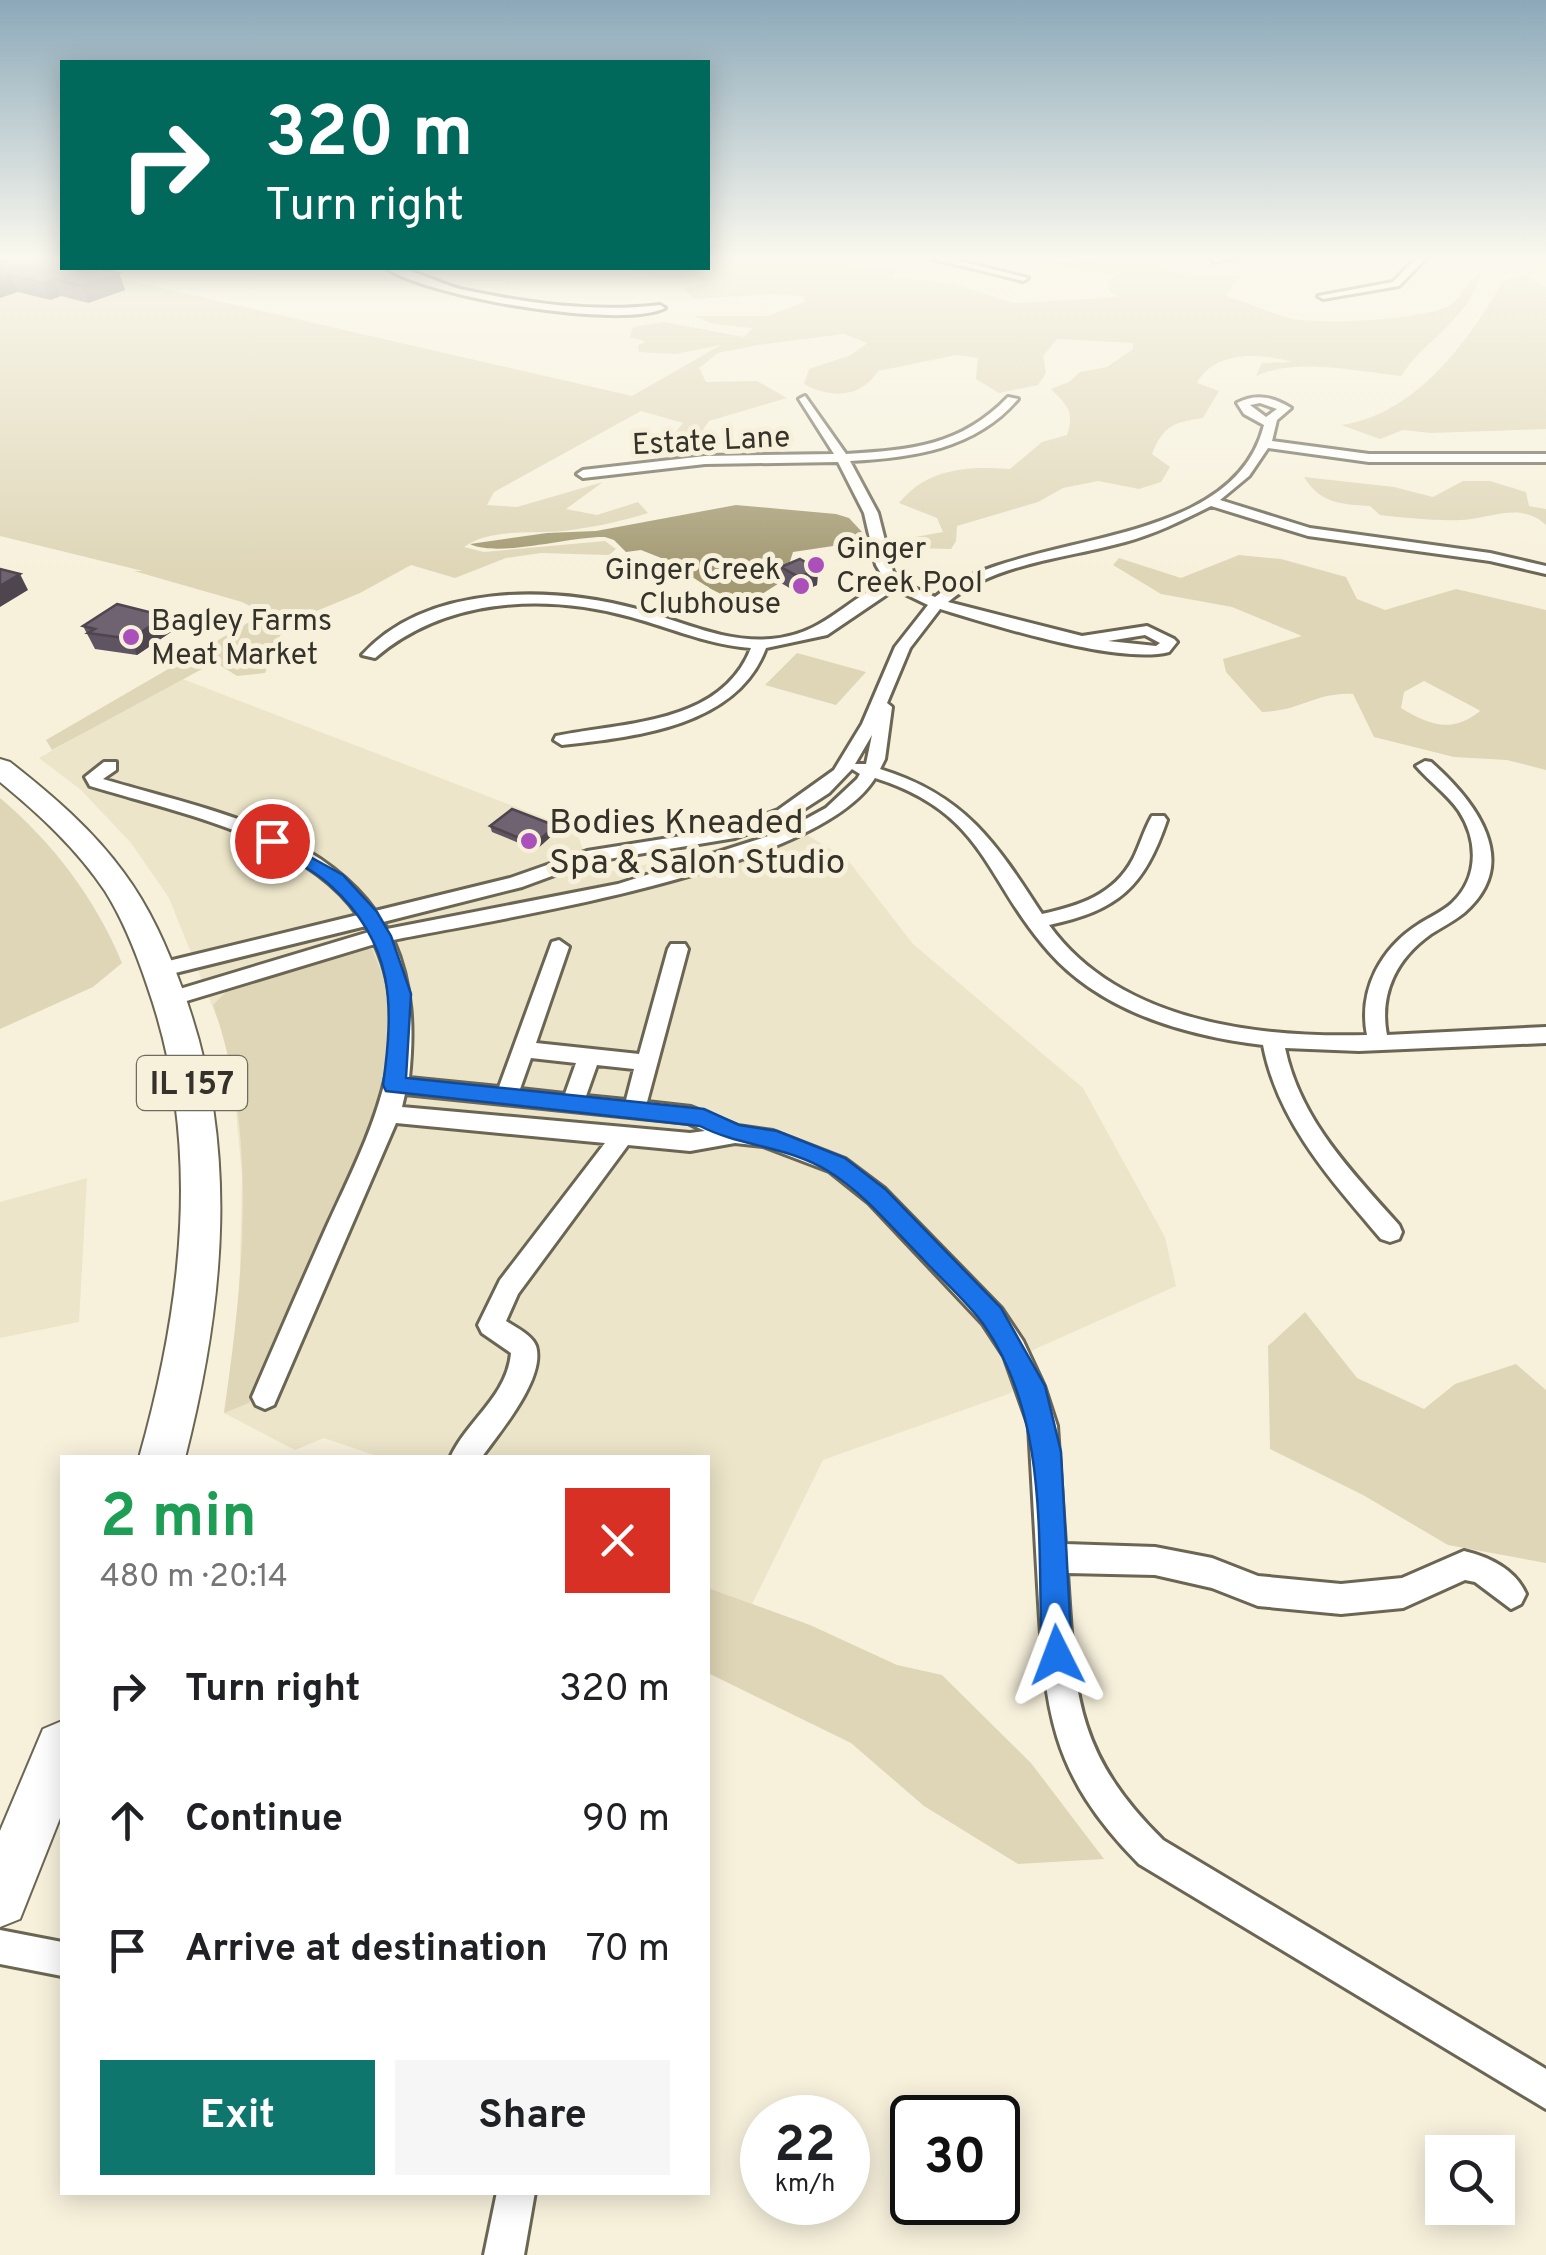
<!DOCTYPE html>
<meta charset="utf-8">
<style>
body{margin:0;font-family:Overpass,sans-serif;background:#f6f6f6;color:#202124;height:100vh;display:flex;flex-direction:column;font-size:38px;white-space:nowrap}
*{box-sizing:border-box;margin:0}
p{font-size:32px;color:#757577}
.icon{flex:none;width:55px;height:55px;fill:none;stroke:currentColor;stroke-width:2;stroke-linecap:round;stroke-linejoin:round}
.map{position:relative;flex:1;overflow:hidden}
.side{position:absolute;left:60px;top:1455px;width:650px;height:740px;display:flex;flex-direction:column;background:#fff;border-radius:0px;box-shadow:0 5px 25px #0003}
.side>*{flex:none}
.hud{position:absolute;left:60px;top:60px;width:650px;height:210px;border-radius:0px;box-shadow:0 5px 25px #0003;background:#00695c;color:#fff;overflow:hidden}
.fabs{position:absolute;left:1425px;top:2135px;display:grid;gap:20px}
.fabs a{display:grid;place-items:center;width:90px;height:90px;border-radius:0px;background:#fff;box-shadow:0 5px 25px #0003;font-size:50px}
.speed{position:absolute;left:740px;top:2095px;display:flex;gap:20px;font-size:50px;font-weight:700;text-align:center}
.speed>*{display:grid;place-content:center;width:130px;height:130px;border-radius:50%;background:#fff;box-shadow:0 5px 25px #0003;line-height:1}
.speed small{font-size:25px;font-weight:400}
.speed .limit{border:5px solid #111;border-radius:15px;background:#fff;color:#111}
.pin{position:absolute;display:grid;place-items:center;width:85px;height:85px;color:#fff;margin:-42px;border:5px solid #fff;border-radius:50%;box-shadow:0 2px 10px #0007}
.me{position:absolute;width:110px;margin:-55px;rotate:357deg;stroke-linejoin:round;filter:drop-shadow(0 0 8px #0008)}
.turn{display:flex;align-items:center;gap:35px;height:210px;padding:0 40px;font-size:45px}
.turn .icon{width:130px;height:130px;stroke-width:2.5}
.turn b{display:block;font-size:70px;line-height:85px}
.round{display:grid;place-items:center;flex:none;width:105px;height:105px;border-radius:0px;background:#f6f6f6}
.overview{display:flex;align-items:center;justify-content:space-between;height:170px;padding:0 40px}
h1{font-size:60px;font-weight:700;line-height:75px;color:#1e9e55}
.action{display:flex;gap:20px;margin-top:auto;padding:20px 40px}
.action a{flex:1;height:115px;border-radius:0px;background:#0f766e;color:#fff;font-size:40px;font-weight:700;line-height:115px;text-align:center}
.action a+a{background:#f6f6f6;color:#202124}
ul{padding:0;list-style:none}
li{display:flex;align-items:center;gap:30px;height:130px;padding:0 40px}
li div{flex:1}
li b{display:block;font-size:38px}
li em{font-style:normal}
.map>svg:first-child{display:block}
.built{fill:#ece5c9}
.green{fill:#dfd6b7;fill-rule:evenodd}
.water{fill:#a39972}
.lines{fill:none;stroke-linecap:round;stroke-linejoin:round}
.minor-casing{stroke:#6b6654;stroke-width:6}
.primary-casing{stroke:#6b6654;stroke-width:4}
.minor{fill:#fff;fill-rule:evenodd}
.primary{fill:#fff;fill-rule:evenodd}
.wall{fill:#5f5461}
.shaded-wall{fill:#4e454f}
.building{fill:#6f6271;stroke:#4e454f;stroke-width:2.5}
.route{fill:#1a73e8;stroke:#114b97;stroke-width:2.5}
.poi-dot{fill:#ab50bb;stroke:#f7f1dc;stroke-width:4}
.labels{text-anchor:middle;stroke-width:10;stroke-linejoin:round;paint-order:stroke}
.far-street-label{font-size:30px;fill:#34322a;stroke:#f7f1dc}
.far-poi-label{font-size:30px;fill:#34322a;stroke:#f7f1dc;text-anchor:start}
.shield{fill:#f7f1dc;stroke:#6e6b5f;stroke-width:2.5}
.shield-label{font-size:32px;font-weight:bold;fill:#34322a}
.poi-label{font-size:35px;fill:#34322a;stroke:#f7f1dc;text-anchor:start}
</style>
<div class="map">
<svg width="1546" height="2255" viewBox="0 0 1546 2255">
<rect width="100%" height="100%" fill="#f7f1dc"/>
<g class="built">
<polygon points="180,678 576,830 592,875 696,855 791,825 847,859 913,944 1083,1088 1165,1237 1176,1286 1033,1350 1011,1393 823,1460 752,1604 708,1588 708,1458 383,1458 324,1438 295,1450 224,1413 239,1310 242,1176 233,1078 223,1033 169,898 131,843 81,790 39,758"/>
<polygon points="87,1178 79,1322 0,1338 0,1202"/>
</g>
<g class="green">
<path d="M0,257H26L632,396L721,345L675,354L639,352L638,345L646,342L630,337L633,327L663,322L744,337L753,328L714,324L694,316H768L805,302L803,296L770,294L693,299L685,290L705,283L694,276L661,279L619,268H708V257H824L863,268L897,269L893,277L954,284L1014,303L1120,297L1110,292L1108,283L1116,274L1075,270L1028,257L1098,262L1109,257H1155L1159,265L1183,275L1240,276L1226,296C1247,302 1265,311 1285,317C1313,326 1424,320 1449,306C1462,298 1466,280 1481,272C1471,318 1425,339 1401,376C1357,372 1298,357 1256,376L1262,363L1292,362C1261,353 1214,350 1197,383L1219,391L1203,418C1174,422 1163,426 1152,454L1170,467L1161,482L1139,489L1098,481L1063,488L1038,502L957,526L956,541L951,549L916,548L915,537L943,532L937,518L899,503C928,468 967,466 1010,469L1042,442L1067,435C1075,412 1067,405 1051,389L1069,382L1080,372L1107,367L1133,349V343L1057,339L1043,356L1046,373L1038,385L999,393L976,379L978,358L956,355L878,371C861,398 832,399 804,384L809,369L851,355L867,343L844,334L758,345L718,353L699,368L706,382L757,381L787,398L709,421L693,444L665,445L683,423L641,411L494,492L487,505L517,507L603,482L566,509L597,515L638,502L648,513C620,522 593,527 564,531C534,534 489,528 464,547L484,552L605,541L616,549L609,555L541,553L506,558L455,578L411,565L360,593L285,624L265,673L237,676L215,662L52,750L46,740L251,621L256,609L242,602L134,571H143L0,536Z"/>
<path d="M1523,275L1546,287V429L1431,433L1403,430L1380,439L1341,425C1415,415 1468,342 1503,281Z"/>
<path d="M1304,477L1394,487L1433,497L1463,481H1490L1526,492L1529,506L1546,509V525C1521,501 1490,519 1461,520C1434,521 1407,518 1380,515L1370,506C1340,504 1321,504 1304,477Z"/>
<path d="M1239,555L1281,559L1346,577L1357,599L1385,610L1456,589L1546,610V770L1507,760L1454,757L1374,737L1353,694C1316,692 1301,711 1262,712L1226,672L1223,659L1302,636L1232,607L1161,594L1113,565L1119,558L1181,578ZM1424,681L1479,710L1480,711C1452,734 1429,725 1401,708L1404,692Z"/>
<polygon points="797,653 866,672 836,705 765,685"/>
<path d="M0,798C53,843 95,898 122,963L93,987L0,1029Z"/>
<path d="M354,949H372L388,989L393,1026L388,1069L372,1125L249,1403L224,1413C243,1280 259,1134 213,1005L233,985Z"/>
<polygon points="1305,1312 1357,1378 1424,1409 1455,1384 1516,1364 1546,1390 1546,1563 1448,1545 1363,1495 1270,1449 1268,1346"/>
<polygon points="708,1588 810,1625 897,1665 942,1675 1031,1763 1104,1859 1018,1864 924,1806 851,1743 708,1673"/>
</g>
<path class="water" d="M736,505L836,514L849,518L862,532L853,543L793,552L784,580L751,601L731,599L711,589L686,573L684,567L641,550L626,552L614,540L605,537C570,536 499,558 470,544L547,533L596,531Z"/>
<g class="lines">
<g class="minor-casing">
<g id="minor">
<polygon points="926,257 944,257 1028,278 1023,281"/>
<polygon points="1211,257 1239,257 1214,262"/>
<polygon points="1417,257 1427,257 1399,286 1323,299 1318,296 1393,282"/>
<path d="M386,268C409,266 437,283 460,289C525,303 593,313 660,305L665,308C620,330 429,297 386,268Z"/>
<path d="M805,396L846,454C911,450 961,446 1008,397L1018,399C976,449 912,458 850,461L878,513L893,572L912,587L935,597C1017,529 1232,554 1264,425L1244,414L1237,403C1256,393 1273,397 1291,408L1277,420L1272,441L1369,454H1546V462H1369L1268,448L1249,476L1220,500L1310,528L1490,553L1546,566V574L1490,561L1308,536L1211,506C1183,520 1155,534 1125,542C1068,558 994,563 948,602L1082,636L1147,626L1174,639L1177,642L1169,652C1118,665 993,625 940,609L910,648L887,703L892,707L885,759L880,769C965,795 996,843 1042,914C1079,906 1114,895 1133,859C1140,845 1144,830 1152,816H1164L1167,820C1144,887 1119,910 1049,925C1119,1022 1257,1038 1367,1035C1358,990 1381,948 1419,924C1430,917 1442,912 1452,903C1479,878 1478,840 1459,811C1447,794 1430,782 1416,766L1425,761L1431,762C1475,801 1523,862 1464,913C1454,921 1442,927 1431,934C1397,958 1379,993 1387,1035L1546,1027V1043L1359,1051L1285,1048C1300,1120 1352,1172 1399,1225L1402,1232L1399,1239L1390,1242L1381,1239C1332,1181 1278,1123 1263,1045C1187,1036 1102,1012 1049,952C984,879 986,813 875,778C818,871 501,918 393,940C413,985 414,1031 409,1078L499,1087L552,942L559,940L569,947L536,1043L639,1054L668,949L671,944H685L688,949L647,1102L691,1107L738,1126L773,1131L845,1159L885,1189L1001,1308L1023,1341L1044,1386L1057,1426L1065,1544L1155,1547L1212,1558L1258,1576L1341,1584L1402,1578L1464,1551C1489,1557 1515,1569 1526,1594L1521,1604L1511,1609L1475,1582L1465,1580L1403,1608L1341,1614L1258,1606L1212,1588L1155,1575L1067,1573C1075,1692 1073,1751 1163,1840L1546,2069V2109L1139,1864C1048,1772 1045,1708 1038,1586C1035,1533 1032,1479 1029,1426L1004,1356L983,1324L869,1203L829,1171L763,1146L735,1143L690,1151L628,1145L518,1294L506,1321C515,1327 532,1335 536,1346C546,1378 499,1433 481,1458H450C467,1420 507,1397 511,1353L482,1333L478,1325L500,1280L605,1143L396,1123L274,1405L265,1409L256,1405L252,1397C276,1341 301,1284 326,1228C367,1138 420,1044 375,944L170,1006L163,1004L160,999L163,994L369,932L366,926L159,977L152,975L149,970L152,965L358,915C304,837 175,812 90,786L85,777L104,762H116V770L103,779C195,807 315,827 375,911L510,878L587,851L726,829L778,810L834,770L862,724L895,647L928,605L895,589L827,635L766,648C737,727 634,737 562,745L554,740L556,736C624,722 721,725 751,648C709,645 671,628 631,617C544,593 445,598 375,658L362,655C427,583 551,586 637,609C681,621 724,643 771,639C824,634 841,603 886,582L876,565L864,513L838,462L705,464L583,478L577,474L583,470L705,456L834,454L799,399ZM1260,403L1277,409L1266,417L1250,405ZM1145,635L1160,643L1156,646L1108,641ZM872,735L866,764H855ZM852,769L860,774L857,779L826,808L784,831L618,884L387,929L383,922L522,887L590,862L735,838L790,818L829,793ZM531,1058L576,1063L565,1094L520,1089ZM597,1065L634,1069L626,1100L586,1096ZM405,1094L688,1123L705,1131L690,1133L402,1107Z"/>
<polygon points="0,1930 62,1942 62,1976 0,1964"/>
<polygon points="497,2192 535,2192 524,2255 484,2255"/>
</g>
</g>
<g class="primary-casing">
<g id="primary">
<path d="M0,759L10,762C52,795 93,830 124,873C150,908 167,947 182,988C240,1142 225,1301 185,1458H139C183,1303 202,1143 148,988C137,955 124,921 105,891C77,849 39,814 0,782Z"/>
<polygon points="62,1721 62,1813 20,1919 0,1927 0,1831 43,1729"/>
</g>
</g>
<use href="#minor" class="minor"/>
<use href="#primary" class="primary"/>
</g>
<g class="wall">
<polygon points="0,261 119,273 125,290 88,303 61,296 50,300 18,292"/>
<polygon points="781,567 818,569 817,585 798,593 781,583"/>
<polygon points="83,626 171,632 137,655 95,649"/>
<polygon points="490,826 556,826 557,831 536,850 492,832"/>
</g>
<g class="shaded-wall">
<polygon points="119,273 125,290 88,303 82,286"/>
<polygon points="11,275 18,292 0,298 0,279"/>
<polygon points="54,279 61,296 50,300 43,283"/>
<polygon points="818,569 817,585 798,593 799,577"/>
<polygon points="20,574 28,590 0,607 0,586"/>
<polygon points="165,616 171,632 137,655 131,639"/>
<polygon points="556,826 557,831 536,850 534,844"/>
</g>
<g class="building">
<polygon points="12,257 53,257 62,259 62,268 96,268 119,273 82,286 54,279 43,283 11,275 0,279 0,261"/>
<polygon points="800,559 818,569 799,577 781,567"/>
<polygon points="0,569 20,574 0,586"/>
<polygon points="117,604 165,616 131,639 88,633 95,629 83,626"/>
<polygon points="512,809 556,826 534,844 490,826"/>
</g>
<linearGradient id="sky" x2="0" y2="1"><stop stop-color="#8ca9b9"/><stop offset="0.45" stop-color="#fbf9ef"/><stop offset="1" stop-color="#fbf9ef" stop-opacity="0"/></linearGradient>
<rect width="1546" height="573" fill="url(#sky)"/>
<path class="route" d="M272,836L343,875L377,912L391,936L411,994L406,1078L704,1109L739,1125L777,1131L845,1158L885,1189L1001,1308L1045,1386L1061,1452L1072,1655L1068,1666L1057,1671L1046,1666L1042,1655C1037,1545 1050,1420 984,1325C967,1301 942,1280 922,1258C892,1228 864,1193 828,1171C788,1146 741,1147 700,1126L386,1091L383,1085C394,1006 395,944 331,886C313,869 287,858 266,845L263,841Z"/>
<g class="poi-dot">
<circle cx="816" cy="565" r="10"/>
<circle cx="801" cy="586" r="10"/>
<circle cx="131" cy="637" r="10"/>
<circle cx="529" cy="841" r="10"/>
</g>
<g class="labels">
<g class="far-street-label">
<text transform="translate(711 440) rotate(-3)" y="10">Estate Lane</text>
</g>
<g class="far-poi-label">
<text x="836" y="558">Ginger<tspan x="836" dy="34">Creek Pool</tspan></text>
<text x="781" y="579" text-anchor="end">Ginger Creek<tspan x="781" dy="34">Clubhouse</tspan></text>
<text x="151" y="630">Bagley Farms<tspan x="151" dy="34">Meat Market</tspan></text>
</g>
<rect class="shield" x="137" y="1056" width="110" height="54" rx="8"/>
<g class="shield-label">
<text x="192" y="1094">IL 157</text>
</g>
<g class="poi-label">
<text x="549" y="833">Bodies Kneaded<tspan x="549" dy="40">Spa &amp; Salon Studio</tspan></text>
</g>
</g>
</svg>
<div class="fabs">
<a><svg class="icon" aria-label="search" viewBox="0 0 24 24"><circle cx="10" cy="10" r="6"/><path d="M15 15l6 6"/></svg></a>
</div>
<div class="speed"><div>22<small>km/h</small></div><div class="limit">30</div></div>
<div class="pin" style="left:272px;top:841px;background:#d93025"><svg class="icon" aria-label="arrive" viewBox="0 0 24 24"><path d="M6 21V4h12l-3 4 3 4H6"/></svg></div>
<svg class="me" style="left:1057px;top:1655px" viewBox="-20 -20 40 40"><path d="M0-17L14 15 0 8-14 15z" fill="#1a73e8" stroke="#fff" stroke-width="4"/></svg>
<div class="hud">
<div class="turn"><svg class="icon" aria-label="right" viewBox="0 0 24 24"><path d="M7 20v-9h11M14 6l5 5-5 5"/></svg><div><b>320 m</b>Turn right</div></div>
</div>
<section class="side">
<div class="overview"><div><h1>2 min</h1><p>480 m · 20:14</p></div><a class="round" style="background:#d93025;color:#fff"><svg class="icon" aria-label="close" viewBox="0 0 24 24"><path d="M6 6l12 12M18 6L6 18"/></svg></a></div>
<ul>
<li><svg class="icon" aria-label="right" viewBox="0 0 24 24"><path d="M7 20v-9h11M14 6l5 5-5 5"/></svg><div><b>Turn right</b></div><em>320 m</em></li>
<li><svg class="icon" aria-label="ahead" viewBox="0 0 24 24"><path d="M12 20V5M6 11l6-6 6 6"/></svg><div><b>Continue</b></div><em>90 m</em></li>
<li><svg class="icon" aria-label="arrive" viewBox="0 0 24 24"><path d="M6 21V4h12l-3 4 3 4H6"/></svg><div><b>Arrive at destination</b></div><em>70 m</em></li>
</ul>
<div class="action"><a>Exit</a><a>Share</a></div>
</section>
</div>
